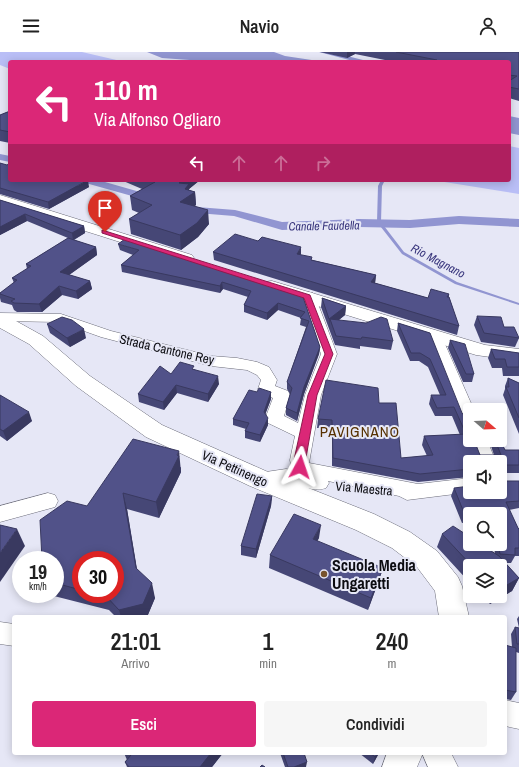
<!DOCTYPE html>
<html lang="it">
<style>
body{margin:0;font-family:"Archivo Narrow",sans-serif;background:#f6f6f6;color:#222;height:100vh;display:flex;flex-direction:column;font-size:15px;white-space:nowrap}
*{box-sizing:border-box;margin:0}
p{font-size:13px;color:#767676}
.icon{flex:none;width:22px;height:22px;fill:none;stroke:currentColor;stroke-width:2;stroke-linecap:round;stroke-linejoin:round}
.map{position:relative;flex:1;overflow:hidden}
.drawer{position:absolute;left:12px;top:563px;width:495px;height:140px;display:flex;flex-direction:column;background:#fff;border-radius:4px;box-shadow:0 2px 10px #0003}
.drawer>*{flex:none}
.top-card{position:absolute;left:8px;top:8px;width:503px;height:122px;border-radius:4px;box-shadow:0 2px 10px #0003;background:#db2777;color:#fff;overflow:hidden}
.needle{width:26px;rotate:109deg}
.controls{position:absolute;left:463px;top:351px;display:grid;gap:8px}
.controls a{display:grid;place-items:center;width:44px;height:44px;border-radius:4px;background:#fff;box-shadow:0 2px 10px #0003;font-size:20px}
.speed{position:absolute;left:12px;top:499px;display:flex;gap:8px;font-size:20px;font-weight:700;text-align:center}
.speed>*{display:grid;place-content:center;width:52px;height:52px;border-radius:50%;background:#fff;box-shadow:0 2px 10px #0003;line-height:1}
.speed small{font-size:10px;font-weight:400}
.speed .limit{border:6px solid #d22;background:#fff;color:#111}
.pin{position:absolute;display:grid;place-items:center;width:34px;height:34px;color:#fff;margin:-41px -17px;border-radius:50% 50% 50% 0;rotate:-45deg;box-shadow:0 0 4px #0007}
.pin .icon{rotate:45deg}
.me{position:absolute;width:44px;margin:-22px;rotate:5deg;stroke-linejoin:round;filter:drop-shadow(0 0 3px #0008)}
.turn{display:flex;align-items:center;gap:14px;height:84px;padding:0 20px;font-size:18px}
.turn .icon{width:52px;height:52px;stroke-width:2.5}
.turn b{display:block;font-size:28px;line-height:34px}
.lanes{display:flex;align-items:center;height:38px;padding:0 20px;background:#0003;justify-content:center;gap:20px;direction:ltr}
.lanes .off{opacity:.35}
.eta{display:flex;justify-content:space-evenly;align-items:center;height:68px;text-align:center}
.eta b{font-size:24px;font-weight:600;line-height:28px}
.button{display:flex;gap:8px;margin-top:auto;padding:8px 20px}
.button a{flex:1;height:46px;border-radius:4px;background:#db2777;color:#fff;font-size:16px;font-weight:600;line-height:46px;text-align:center}
.button a+a{background:#f6f6f6;color:#222}
header{display:flex;justify-content:space-between;align-items:center;height:52px;padding:0 20px;background:#fff;font-size:18px;font-weight:600}
.map>svg:first-child{display:block}
.green{fill:#b9bef6}
.water{fill:#9195d1}
.lines{fill:none;stroke-linecap:round;stroke-linejoin:round}
.stream{fill:#9195d1;fill-rule:evenodd}
.canal{fill:#9195d1;fill-rule:evenodd}
.street-casing{stroke:#6b6c79;stroke-width:1}
.secondary-casing{stroke:#6b6c79;stroke-width:1}
.street{fill:#fff;fill-rule:evenodd}
.secondary{fill:#fff;fill-rule:evenodd}
.wall{fill:#464776;fill-rule:evenodd}
.shaded-wall{fill:#393960}
.building{fill:#515289;stroke:#393960}
.route{fill:#db2777;stroke:#8e194d}
.poi-dot{fill:#78542e;stroke:#e6e7f6;stroke-width:1.5}
.labels{text-anchor:middle;stroke-width:4;stroke-linejoin:round;paint-order:stroke}
.far-water-label{font-size:12px;font-style:italic;fill:#38357c;stroke:#e6e7f6}
.street-label{font-size:13px;fill:#0c0c11;stroke:#e6e7f6}
.quarter-label{font-size:15px;letter-spacing:1px;fill:#573100;stroke:#e6e7f6}
.near-poi-label{font-size:16px;font-weight:bold;fill:#0c0c11;stroke:#e6e7f6;text-anchor:start}
</style>
<header><svg class="icon" aria-label="menu" viewBox="0 0 24 24"><path d="M4 6h16M4 12h16M4 18h16"/></svg>Navio<svg class="icon" aria-label="person" viewBox="0 0 24 24"><circle cx="12" cy="8" r="4"/><path d="M4 21q1-7 8-7t8 7"/></svg></header>
<div class="map">
<svg width="519" height="715" viewBox="0 0 519 715">
<rect width="100%" height="100%" fill="#e6e7f6"/>
<g class="green">
<polygon points="0,0 82,0 125,10 10,10 10,17 0,13"/>
<polygon points="509,94 519,96 519,142 432,128 509,128"/>
</g>
<g class="water">
<polygon points="147,0 274,0 285,4 325,10 217,10 162,6"/>
<polygon points="509,64 519,66 519,83 509,81"/>
</g>
<g class="lines">
<polygon class="stream" points="381,128 385,128 382,134 381,170 404,200 457,230 519,251 519,253 455,232 402,202 377,170 378,134"/>
<g class="canal">
<polygon points="319,0 331,0 371,10 357,10"/>
<polygon points="0,102 10,104 10,110 0,108"/>
<polygon points="81,128 98,128 161,146 163,148 157,151 82,130"/>
<polygon points="186,152 197,155 235,158 282,170 359,167 410,168 459,164 519,167 519,175 459,172 410,176 359,175 282,178 234,164 197,161 182,157 180,155"/>
</g>
<g class="street-casing">
<g id="street">
<path d="M308,240L313,241L315,244L337,302L321,343L309,411L418,432L470,426V440H471L407,448L399,444L328,429L329,431L326,436C312,441 300,432 286,431C274,431 264,436 252,432L250,427L252,422L286,417L292,418L290,408L295,384L268,371L265,367L273,346L260,341L258,337L261,328L257,323L247,318L211,314L101,285L59,270L0,269V261L61,262L111,279L211,304L237,306L257,310L269,315L277,328L275,334L288,339L290,343L284,364L298,371L305,343L321,302L301,244L303,241Z"/>
<polygon points="434,278 439,280 441,283 474,358 470,358 470,375 464,373 461,369 427,283 429,280"/>
<polygon points="470,386 470,388 487,388 496,410 478,410 469,388"/>
<polygon points="48,441 55,443 58,449 55,455 0,470 0,454"/>
<polygon points="0,570 14,572 14,594 0,592"/>
<polygon points="505,648 519,651 519,677 505,674"/>
<polygon points="422,701 451,701 458,715 428,715"/>
</g>
</g>
<g class="secondary-casing">
<g id="secondary">
<polygon points="0,143 192,203 194,206 192,209 186,211 180,209 0,152"/>
<polygon points="272,229 485,293 519,297 519,309 476,303 266,238 263,234 266,230"/>
<polygon points="0,262 7,264 43,284 90,324 162,373 268,420 374,462 410,480 437,499 458,525 462,534 469,565 439,565 435,539 417,515 392,496 356,478 250,434 146,385 76,334 29,292 0,276"/>
<polygon points="387,701 423,701 417,715 382,715"/>
</g>
</g>
<use href="#street" class="street"/>
<use href="#secondary" class="secondary"/>
</g>
<g class="wall">
<polygon points="320,0 519,0 519,49 509,46 509,10 395,10 355,2 347,6"/>
<polygon points="10,59 10,91 0,89 0,63"/>
<polygon points="0,111 10,128 89,135 49,157 0,142"/>
<polygon points="121,128 200,128 189,137 189,138 195,140 196,153 194,154 209,172 198,185 181,198 131,182 129,167 139,161 132,158 130,144 142,137"/>
<polygon points="0,148 84,174 85,181 74,188 96,195 97,203 69,223 90,229 92,237 78,247 62,243 42,260 17,260 14,258 12,253 1,250 0,246 0,241 14,231 12,226 27,217 26,212 68,186 27,169 0,183"/>
<polygon points="258,189 301,202 300,203 312,208 376,223 375,231 428,246 449,242 449,245 459,274 457,283 214,208 213,200"/>
<polygon points="118,192 302,242 320,295 319,302 304,342 297,369 286,363 286,356 290,342 287,337 287,330 306,275 300,273 301,266 278,258 267,268 244,260 244,253 248,245 223,237 220,241 122,220 121,213 133,203 120,198"/>
<polygon points="322,246 346,254 345,263 339,268 393,289 391,298 360,294 360,297 335,293 321,255"/>
<polygon points="477,264 504,275 519,286 515,295 481,290 474,273"/>
<polygon points="398,271 430,281 470,388 480,403 494,403 489,388 500,388 505,398 519,398 519,421 502,421 502,429 519,429 519,456 509,458 518,476 519,477 519,504 515,504 511,511 505,511 519,526 512,539 490,552 482,544 500,544 500,514 470,514 470,531 437,495 442,482 495,502 494,492 500,492 500,462 470,462 470,470 462,471 451,444 454,436 500,440 470,410 470,425 418,430 332,414 332,376 317,376 318,367 379,351 401,406 427,404 422,393 424,384 460,383 452,364 435,364 429,352 431,343 440,343 428,315 419,309 410,309 397,279"/>
<polygon points="47,272 86,286 70,295 50,281"/>
<polygon points="450,288 474,322 472,330 463,330 448,296"/>
<polygon points="491,297 519,301 519,324 503,324 502,316 492,316 488,306"/>
<polygon points="194,317 219,332 208,350 177,341 164,358 139,350 138,342 171,322"/>
<polygon points="508,326 519,331 519,382 503,343 505,337 505,334"/>
<polygon points="257,340 271,340 271,347 265,362 268,373 260,390 245,386 245,379 246,377 233,373 233,367"/>
<polygon points="0,343 32,369 7,389 0,384"/>
<path d="M181,415V420L159,466L127,457L137,517L155,546L147,565H116L109,558L50,543L49,542H55V508L87,454ZM81,508L115,542H81Z"/>
<polygon points="272,444 271,454 256,506 241,503 241,494"/>
<polygon points="319,486 317,489 379,528 368,558 269,516 270,503"/>
<polygon points="519,564 519,601 516,600 516,640 511,648 505,647 505,593 512,595 511,582 515,575 519,576 517,567"/>
<polygon points="124,701 223,701 212,715 127,715 125,710 127,708"/>
<polygon points="280,701 304,701 306,715 285,715"/>
<polygon points="359,701 379,701 373,712"/>
</g>
<g class="shaded-wall">
<polygon points="347,0 355,0 355,2 347,6"/>
<polygon points="88,128 89,135 49,157 48,150"/>
<polygon points="183,128 200,128 189,137 190,143 195,140 196,153 182,164 179,131"/>
<polygon points="208,158 209,172 198,185 181,198 180,183"/>
<polygon points="25,162 27,169 0,183 0,175"/>
<polygon points="84,174 85,181 73,188 72,181"/>
<polygon points="96,195 97,203 62,228 60,220"/>
<polygon points="301,195 301,202 296,210 297,202"/>
<polygon points="376,223 375,231 371,230"/>
<polygon points="90,229 92,237 78,247 76,239"/>
<polygon points="222,230 223,237 220,241 220,234"/>
<polygon points="59,234 62,243 42,260 39,252"/>
<polygon points="278,251 278,258 267,268 267,261"/>
<polygon points="346,254 345,263 332,273 330,267 329,276 329,267"/>
<polygon points="84,277 86,286 70,295 67,286"/>
<polygon points="320,295 319,302 304,342 297,369 297,361 304,335"/>
<polygon points="218,324 219,332 208,350 208,342"/>
<polygon points="176,333 177,341 164,358 163,350"/>
<polygon points="271,340 271,347 264,366 264,360"/>
<polygon points="29,360 32,369 7,389 3,379"/>
<polygon points="268,366 268,373 260,390 260,383"/>
<polygon points="179,399 181,420 159,466 156,450"/>
<polygon points="123,441 127,457 139,531 136,516"/>
<polygon points="272,444 271,454 256,506 256,497"/>
<polygon points="321,473 319,486 311,500 313,487"/>
<polygon points="17,477 25,494 0,530 0,501"/>
<polygon points="383,516 379,528 368,558 371,546"/>
<polygon points="519,526 512,539 490,552 494,544 500,544 500,537"/>
<polygon points="152,531 155,546 147,565 121,565 119,558"/>
<polygon points="211,701 223,701 212,715 200,715"/>
<polygon points="378,701 379,701 373,712 375,705"/>
<polygon points="307,710 306,715 294,715"/>
</g>
<g class="building">
<polygon points="396,0 519,0 519,37 509,35 509,29 517,24 509,23 509,10 440,10 435,9 437,8"/>
<polygon points="10,59 10,80 0,78 0,63"/>
<polygon points="0,111 7,113 10,111 10,128 88,128 48,150 0,136"/>
<polygon points="149,128 183,128 179,131 189,132 185,137 195,140 180,150 208,158 197,171 180,183 129,167 152,153 130,144 155,130"/>
<polygon points="0,148 84,174 72,181 25,162 0,175"/>
<polygon points="235,182 258,189 262,185 301,195 297,202 312,205 311,208 376,223 371,230 428,246 431,237 449,242 447,245 449,245 459,274 213,200"/>
<polygon points="68,186 96,195 60,220 90,229 76,239 59,234 39,252 14,251 11,249 15,247 0,242 0,241 17,228 12,226 31,214 26,212"/>
<polygon points="125,187 302,242 320,295 304,335 297,361 286,356 292,336 287,330 309,269 300,266 305,260 278,251 267,261 244,253 251,239 222,230 220,234 121,213 139,198 118,192"/>
<polygon points="322,246 346,254 329,267"/>
<polygon points="477,264 501,265 504,275 514,275 519,286 484,281"/>
<polygon points="62,265 72,268 84,277 67,286 47,272"/>
<polygon points="381,265 387,267 393,289 362,285 361,287 336,284 330,267 366,271"/>
<polygon points="398,271 430,281 462,361 466,366 470,367 470,388 474,388 480,403 501,403 495,388 500,388 505,398 519,398 519,413 502,413 502,429 519,429 519,449 506,450 518,476 519,477 519,496 515,496 515,503 500,502 498,492 500,492 500,462 494,462 493,459 465,463 454,436 470,434 470,440 500,440 500,410 470,410 470,417 420,422 333,406 332,368 318,367 326,328 378,336 379,351 396,351 401,406 433,403 424,384 466,382 454,355 437,356 431,343 446,343 430,307 420,301 411,301"/>
<polygon points="450,288 465,292 474,322 466,322"/>
<polygon points="491,297 519,301 519,315 507,315 505,307 495,307"/>
<polygon points="180,310 194,314 192,317 218,324 208,342 176,333 163,350 138,342 160,314 171,322"/>
<polygon points="508,326 519,331 519,366 506,335 509,335"/>
<polygon points="259,336 271,340 264,360 268,366 260,383 245,379 249,371 233,367 249,338 257,340"/>
<polygon points="0,343 29,360 3,379 0,377"/>
<polygon points="133,387 179,399 177,403 179,404 156,450 123,441 136,516 152,531 143,552 119,558 105,543 100,542 115,542 115,508 81,508 81,538 55,531 55,508 42,508 40,468 67,449 87,454"/>
<polygon points="257,442 272,444 256,497 241,494"/>
<polygon points="294,462 321,473 313,487 383,516 371,546 270,503"/>
<polygon points="0,473 17,477 0,501"/>
<polygon points="453,474 470,485 470,492 480,492 499,504 519,526 500,537 500,514 472,514 442,482"/>
<polygon points="515,575 519,576 519,592 517,592"/>
<polygon points="505,593 516,596 516,640 505,638"/>
<polygon points="128,701 211,701 200,715 129,715 125,710 131,703"/>
<polygon points="283,701 304,701 307,710 294,715 288,715"/>
<polygon points="370,701 378,701 375,705"/>
<polygon points="262,713 265,715 260,715"/>
</g>
<polygon class="route" points="102,178 310,243 333,302 317,343 304,417 296,417 294,408 308,343 325,302 304,246 102,181"/>
<circle class="poi-dot" cx="324" cy="522" r="4"/>
<g class="labels">
<g class="far-water-label">
<text transform="translate(324 174) rotate(-1)" y="4">Canale Faudella</text>
<text transform="translate(438 209) rotate(28)" y="4">Rio Magnano</text>
</g>
<g class="street-label">
<text transform="translate(167 297) rotate(13)" y="5">Strada Cantone Rey</text>
<text transform="translate(235 416) rotate(24)" y="5">Via Pettinengo</text>
<text transform="translate(364 436) rotate(5)" y="5">Via Maestra</text>
</g>
<g class="quarter-label">
<text x="360" y="385">PAVIGNANO</text>
</g>
<g class="near-poi-label">
<text x="332" y="519">Scuola Media<tspan x="332" dy="18">Ungaretti</tspan></text>
</g>
</g>
</svg>
<div class="controls">
<a><svg class="needle" viewBox="-14 -14 28 28"><path d="M0-13l5 13h-10z" fill="#e53935"/><path d="M0 13l5-13h-10z" fill="#767676"/></svg></a>
<a><svg class="icon" aria-label="sound" viewBox="0 0 24 24"><path d="M4 9h4l5-4v14l-5-4H4zM17 9q2 3 0 6"/></svg></a>
<a><svg class="icon" aria-label="search" viewBox="0 0 24 24"><circle cx="10" cy="10" r="6"/><path d="M15 15l6 6"/></svg></a>
<a><svg class="icon" aria-label="layers" viewBox="0 0 24 24"><path d="M12 4l9 5-9 5-9-5zM3 14l9 5 9-5"/></svg></a>
</div>
<div class="speed"><div>19<small>km/h</small></div><div class="limit">30</div></div>
<div class="pin" style="left:105px;top:180px;background:#d93025"><svg class="icon" aria-label="arrive" viewBox="0 0 24 24"><path d="M6 21V4h12l-3 4 3 4H6"/></svg></div>
<svg class="me" style="left:300px;top:415px" viewBox="-20 -20 40 40"><path d="M0-17L14 15 0 8-14 15z" fill="#db2777" stroke="#fff" stroke-width="4"/></svg>
<div class="top-card">
<div class="turn"><svg class="icon" aria-label="left" viewBox="0 0 24 24"><path d="M17 20v-9H6M10 6l-5 5 5 5"/></svg><div><b>110 m</b>Via Alfonso Ogliaro</div></div>
<div class="lanes"><svg class="icon" aria-label="left" viewBox="0 0 24 24"><path d="M17 20v-9H6M10 6l-5 5 5 5"/></svg><svg class="icon off" aria-label="ahead" viewBox="0 0 24 24"><path d="M12 20V5M6 11l6-6 6 6"/></svg><svg class="icon off" aria-label="ahead" viewBox="0 0 24 24"><path d="M12 20V5M6 11l6-6 6 6"/></svg><svg class="icon off" aria-label="right" viewBox="0 0 24 24"><path d="M7 20v-9h11M14 6l5 5-5 5"/></svg></div>
</div>
<section class="drawer">
<div class="eta">
<div><b>21:01</b><p>Arrivo</p></div>
<div><b>1</b><p>min</p></div>
<div><b>240</b><p>m</p></div>
</div>
<div class="button"><a>Esci</a><a>Condividi</a></div>
</section>
</div>
